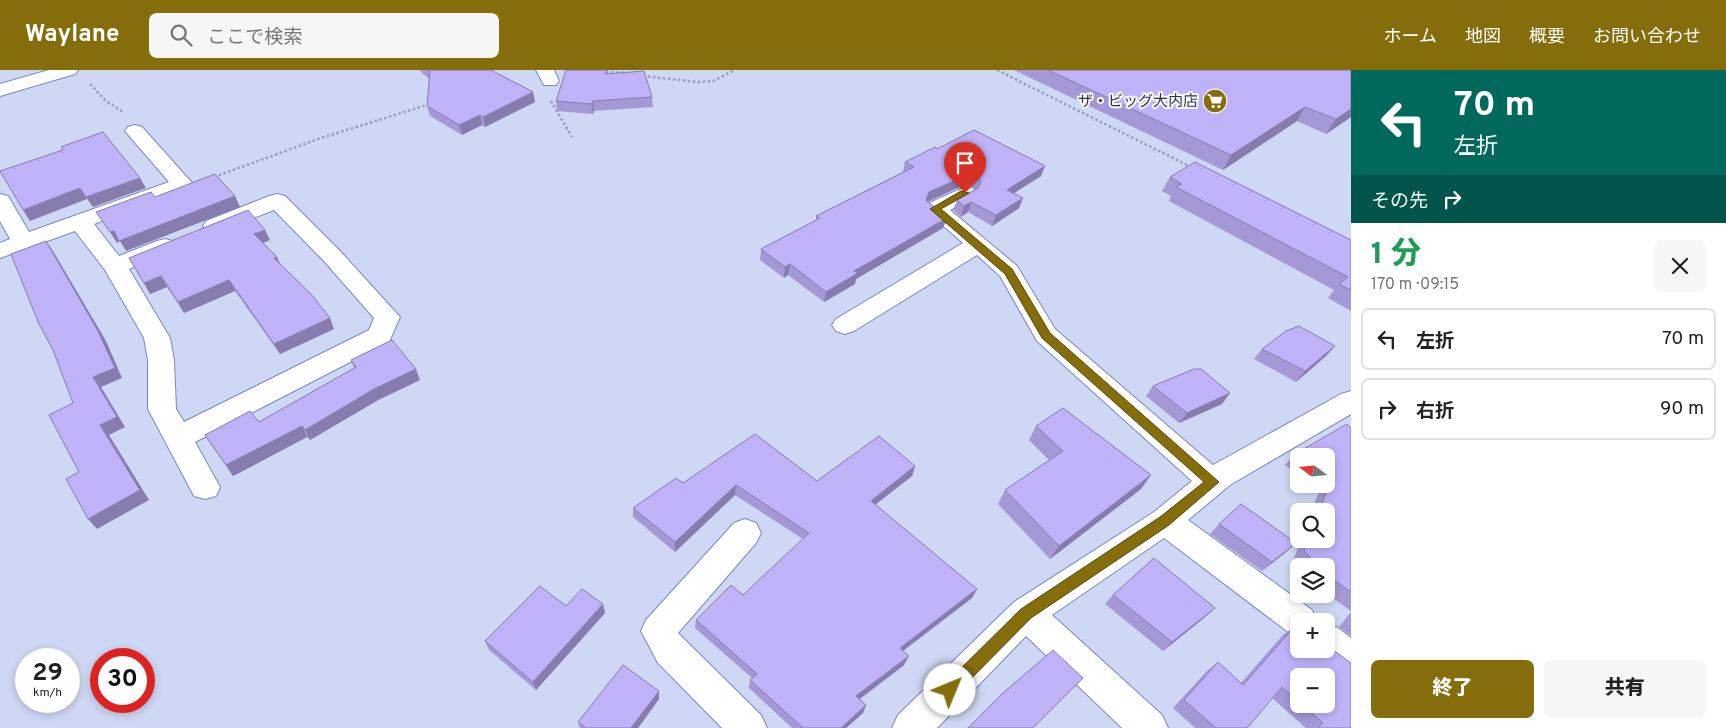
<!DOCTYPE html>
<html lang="ja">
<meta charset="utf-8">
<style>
body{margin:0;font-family:Overpass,"Noto Sans JP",sans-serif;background:#f6f6f6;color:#222;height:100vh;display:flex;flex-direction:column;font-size:19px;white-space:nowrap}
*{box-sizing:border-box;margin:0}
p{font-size:16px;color:#767676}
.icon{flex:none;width:28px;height:28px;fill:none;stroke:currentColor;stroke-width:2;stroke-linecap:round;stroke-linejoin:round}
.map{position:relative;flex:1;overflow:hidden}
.panel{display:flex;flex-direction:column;background:#fff;width:375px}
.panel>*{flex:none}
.guide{background:#00695c;color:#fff;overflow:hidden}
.needle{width:32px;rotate:286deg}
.tools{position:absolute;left:1290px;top:378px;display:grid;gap:10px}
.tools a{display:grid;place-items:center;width:45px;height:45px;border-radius:8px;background:#fff;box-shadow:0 2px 8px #0003;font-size:25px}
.speed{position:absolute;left:15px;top:578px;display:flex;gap:10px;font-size:25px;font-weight:700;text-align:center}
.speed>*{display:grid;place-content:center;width:65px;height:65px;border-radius:50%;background:#fff;box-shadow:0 2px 8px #0003;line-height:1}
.speed small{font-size:12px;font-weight:400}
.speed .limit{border:8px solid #d22;background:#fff;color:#111}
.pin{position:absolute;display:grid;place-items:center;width:42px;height:42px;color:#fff;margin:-51px -21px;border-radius:50% 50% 50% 0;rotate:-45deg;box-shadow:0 0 5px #0007}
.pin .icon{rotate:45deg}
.me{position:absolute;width:55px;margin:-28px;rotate:45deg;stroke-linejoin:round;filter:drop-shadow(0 0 4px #0008)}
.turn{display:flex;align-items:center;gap:18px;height:105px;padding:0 20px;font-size:22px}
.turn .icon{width:65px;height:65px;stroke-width:2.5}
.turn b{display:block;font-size:35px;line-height:42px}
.then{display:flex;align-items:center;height:48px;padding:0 20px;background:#0003;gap:10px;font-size:19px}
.round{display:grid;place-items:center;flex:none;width:52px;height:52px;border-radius:8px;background:#f6f6f6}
.summary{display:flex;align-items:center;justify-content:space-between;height:85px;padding:0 20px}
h1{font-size:30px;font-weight:800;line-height:38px;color:#1e9e55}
.cta{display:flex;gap:10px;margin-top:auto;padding:10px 20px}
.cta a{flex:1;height:58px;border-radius:8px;background:#866d0c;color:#fff;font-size:20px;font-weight:800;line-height:58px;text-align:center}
.cta a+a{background:#f6f6f6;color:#222}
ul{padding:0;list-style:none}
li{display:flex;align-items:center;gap:15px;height:62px;margin:0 10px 8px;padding:0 10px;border:2px solid #e0e0e0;border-radius:8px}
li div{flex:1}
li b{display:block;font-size:19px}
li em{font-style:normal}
header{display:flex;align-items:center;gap:30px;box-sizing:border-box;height:70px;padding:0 25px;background:#866d0c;color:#fff}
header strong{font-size:24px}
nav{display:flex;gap:28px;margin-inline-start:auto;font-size:18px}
.search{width:350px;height:45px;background:#f6f6f6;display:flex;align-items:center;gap:12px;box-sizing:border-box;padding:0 18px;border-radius:8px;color:#767676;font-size:19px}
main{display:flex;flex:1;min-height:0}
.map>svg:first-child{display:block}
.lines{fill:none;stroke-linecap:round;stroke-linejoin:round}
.street-casing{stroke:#7788c8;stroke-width:2}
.path{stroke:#979fbb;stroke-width:2.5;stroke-dasharray:2.5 2.5;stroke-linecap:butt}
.street{fill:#fff;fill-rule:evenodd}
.wall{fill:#a499d6;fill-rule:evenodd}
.shaded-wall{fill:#867dae}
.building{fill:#bfb2f9;stroke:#867dae}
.route{fill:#866d0c;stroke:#574708}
.labels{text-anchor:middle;stroke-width:4;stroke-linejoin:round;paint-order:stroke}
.far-poi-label{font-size:15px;fill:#2d344f;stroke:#f8f8f8;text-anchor:end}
</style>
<header>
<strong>Waylane</strong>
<div class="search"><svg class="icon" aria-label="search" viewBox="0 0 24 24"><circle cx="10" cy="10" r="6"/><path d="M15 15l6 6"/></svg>ここで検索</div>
<nav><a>ホーム</a><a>地図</a><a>概要</a><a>お問い合わせ</a></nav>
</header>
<main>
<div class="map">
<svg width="1351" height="658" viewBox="0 0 1351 658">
<rect width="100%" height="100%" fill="#ced7f3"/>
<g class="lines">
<g class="street-casing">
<g id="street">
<polygon points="49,0 78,0 75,4 0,26 0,14"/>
<polygon points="536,0 554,0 559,11 556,15 544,15"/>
<polygon points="135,55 142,57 193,114 190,119 94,154 119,186 157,171 165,169 173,171 177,176 173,181 129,199 170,268 174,290 176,339 184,352 369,260 374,248 324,191 274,140 214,163 206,161 203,156 206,151 269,126 277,124 285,126 340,181 400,247 389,272 195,372 220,417 216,426 205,429 194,426 148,339 148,290 144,268 105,200 75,161 0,188 0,173 10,169 0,151 0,124 8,126 29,162 169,112 125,61 128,57"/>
<polygon points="965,117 973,118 976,123 973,128 950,140 1017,196 1055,259 1213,395 1341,324 1351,321 1351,344 1230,415 1188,450 1312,540 1317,551 1299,551 1299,566 1288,562 1164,468 1052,545 1162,645 1168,658 1122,658 1026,566 937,658 892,658 898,645 1014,532 1154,442 1192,411 1037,271 1000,206 977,185 854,261 845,264 836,261 832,255 836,249 963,173 924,139 927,134"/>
<polygon points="745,449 756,453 761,463 756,473 678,563 761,645 767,658 722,658 658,593 641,561 646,550 734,453"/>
<polygon points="1326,554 1338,558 1351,568 1351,606 1339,601 1314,582 1313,579 1326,579"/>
</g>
</g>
<g class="path">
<polyline points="997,0 1191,97"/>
<polyline points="606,2 627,3"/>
<polyline points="643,6 698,12 713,11 735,0"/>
<polyline points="90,14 105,30 123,42"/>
<polyline points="551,31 572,67"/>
<polyline points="214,107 321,68 430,34"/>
</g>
<use href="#street" class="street"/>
</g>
<g class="wall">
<polygon points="419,0 491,0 533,22 535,32 485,57 482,55 462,65 430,46 427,36 429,9"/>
<polygon points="608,0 608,4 652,27 653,37 594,41 593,44 557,41 556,31"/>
<polygon points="1014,0 1351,0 1351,47 1326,64 1297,51 1223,100"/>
<polygon points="937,79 1041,106 1014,123 1019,138 992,156 968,142 961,147 953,140 957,130 976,120 973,116 964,115 928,132 947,148 943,158 856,209 855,214 824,232 788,205 784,208 760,190 761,179 816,150 816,146 903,102 905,92"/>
<polygon points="1170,107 1351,170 1351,241 1328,228 1334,220 1169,131 1171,126 1162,121"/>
<polygon points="270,170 263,173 334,259 280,284 235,221 184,243 167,217 150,224 144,213"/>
<polygon points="1335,276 1326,286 1296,312 1254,289 1262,279"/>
<polygon points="351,290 420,310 378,330 310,370 307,367 233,406 205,365 259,352 354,298"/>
<polygon points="1153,316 1230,323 1222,334 1179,353 1146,326"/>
<polygon points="1036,356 1151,405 1141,419 1050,489 998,434 1005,420 1049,390 1029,370"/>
<polygon points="1351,358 1351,541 1326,523 1326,496 1299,496 1299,497 1293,491 1301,469 1326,469 1326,441 1311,441 1319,422 1308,414 1326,414 1326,386 1299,386 1299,406 1285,395 1295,384"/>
<polygon points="915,396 912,406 875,435 977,519 972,528 903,581 904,595 860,629 866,635 863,643 846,658 792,658 749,618 750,610 752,608 695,558 696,550 743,525 803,469 735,425 675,482 633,447 633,438 683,413 817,411"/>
<polygon points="1219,454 1286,482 1262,501 1210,464"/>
<polygon points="1113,525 1205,547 1163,581 1105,534"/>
<polygon points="566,536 605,543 536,620 489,580 485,571"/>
<polygon points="1351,542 1351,566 1339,557"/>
<path d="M1294,557L1324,580L1329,577L1351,658H1306L1272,628L1247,658H1195L1173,638L1207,601L1218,592L1241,613L1282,566ZM1299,606L1326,634H1299Z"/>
<polygon points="659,629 638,658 580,658 578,652"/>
</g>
<g class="shaded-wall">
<polygon points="533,22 535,32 485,57 483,47"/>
<polygon points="593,31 594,41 593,44 592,34"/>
<polygon points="1305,37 1297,51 1223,100 1231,85"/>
<polygon points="1351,39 1351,47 1326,64 1336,49"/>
<polygon points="480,45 482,55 462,65 459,55"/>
<polygon points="1045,96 1041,106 1003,130 1007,120"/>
<polygon points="967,105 964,115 926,132 926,130 929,122"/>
<polygon points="140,108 146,118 93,137 86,127"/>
<polygon points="80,118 87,129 30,151 23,140"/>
<polygon points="235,126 240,137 126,181 120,171 117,173 110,162"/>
<polygon points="1023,128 1019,138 992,156 996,145"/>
<polygon points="971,132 968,142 961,147 964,136"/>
<polygon points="947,148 943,158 856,209 855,214 824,232 826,222 854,201"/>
<polygon points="265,160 270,170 259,175 254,164"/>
<polygon points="46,171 53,181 106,271 122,308 101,317 125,357 109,365 149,430 97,459 88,449 100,355 93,307"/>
<polygon points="277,187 282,198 274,188"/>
<polygon points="790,194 788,205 784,208 785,197"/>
<polygon points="161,206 167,217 150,224 144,213"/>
<polygon points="229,210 235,221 184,243 178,232"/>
<polygon points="330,248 334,259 280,284 274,274"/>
<polygon points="1335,276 1326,286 1296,312 1305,301"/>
<polygon points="416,299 420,310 378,330 310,370 305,360 374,319"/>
<polygon points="1230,323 1222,334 1179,353 1187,343"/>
<polygon points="302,356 307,367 233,406 226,395"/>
<polygon points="915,396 912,406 867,441 871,431"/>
<polygon points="1151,405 1141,419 1050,489 1059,476"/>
<polygon points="736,415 735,425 675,482 675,472"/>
<polygon points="1296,473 1286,482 1262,501 1272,492"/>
<polygon points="977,519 972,528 896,586 900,578"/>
<polygon points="603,534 605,543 536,620 533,612"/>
<polygon points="1215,538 1205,547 1163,581 1172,572"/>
<polygon points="909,586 904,595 853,634 856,626"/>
<polygon points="659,621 659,629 638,658 631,658"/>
<polygon points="866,635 863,643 846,658 841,658"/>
</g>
<g class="building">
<polygon points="429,0 491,0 533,22 483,47 480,45 459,55 427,36 430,1"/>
<polygon points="566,0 607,0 605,4 644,1 652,27 593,31 592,34 556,31"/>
<polygon points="1048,0 1351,0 1351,39 1336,49 1305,37 1231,85"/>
<polygon points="974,60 1045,96 1007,120 1023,128 996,145 971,132 964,136 957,130 978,118 981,112 977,106 967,105 929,122 926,130 947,148 854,201 858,203 826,222 790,194 785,197 761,179 820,148 816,146 914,97 905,92 935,77 937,79"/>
<polygon points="103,62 140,108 86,127 80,118 23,140 0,101 63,80 61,77"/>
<polygon points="1195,92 1351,170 1351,220 1339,214 1348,207 1176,117 1182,114 1170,107"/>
<polygon points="215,104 235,126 119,171 114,161 110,162 96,142 151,122 155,127"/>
<polygon points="248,140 265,160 254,164 277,187 274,188 312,225 330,248 274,274 229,210 178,232 161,206 144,213 129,188"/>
<polygon points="46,171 98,261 115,298 93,307 117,347 100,355 140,420 88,449 66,409 79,402 49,345 73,333 53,280 39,254 11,184"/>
<polygon points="1299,256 1335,276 1305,301 1262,279 1286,261"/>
<polygon points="392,270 416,299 374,319 305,360 302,356 226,395 205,365 250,341 259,352 356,297 351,290"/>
<polygon points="1194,299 1201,299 1230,323 1187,343 1153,316"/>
<polygon points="1063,338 1151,405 1059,476 1005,420 1063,381 1036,356"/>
<polygon points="1347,354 1351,358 1351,522 1326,504 1326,496 1315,496 1308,492 1311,488 1304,481 1309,469 1326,469 1326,441 1319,441 1330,412 1326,409 1326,386 1299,386 1299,387 1295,384"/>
<polygon points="755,364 817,411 879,366 915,396 871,431 977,519 900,578 909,586 856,626 866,635 841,658 803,658 750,610 757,604 696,550 731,515 743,525 809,463 736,415 675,472 633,438 676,408 683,413"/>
<polygon points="1241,434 1296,473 1272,492 1219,454"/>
<polygon points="1154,488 1215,538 1172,572 1113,525"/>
<polygon points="540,516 566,536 582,519 603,534 533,612 485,571"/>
<polygon points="1294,557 1299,560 1299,579 1321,579 1325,582 1329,577 1351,593 1351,658 1318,658 1323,653 1301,634 1326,634 1326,606 1299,606 1299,632 1282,617 1247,658 1216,658 1184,630 1218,592 1243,615"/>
<polygon points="1053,580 1083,608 1033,658 968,658 1003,623"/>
<polygon points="623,595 659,621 631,658 586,658 578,652"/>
</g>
<polygon class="route" points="961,121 969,123 941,139 1012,199 1050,263 1219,412 1169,455 1031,548 955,625 950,627 944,625 942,620 944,615 1021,539 1160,447 1204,412 1042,268 1005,204 930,139"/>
<defs>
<g id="supermarket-disc" transform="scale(1.25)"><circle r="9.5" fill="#866d0c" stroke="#f8f8f8"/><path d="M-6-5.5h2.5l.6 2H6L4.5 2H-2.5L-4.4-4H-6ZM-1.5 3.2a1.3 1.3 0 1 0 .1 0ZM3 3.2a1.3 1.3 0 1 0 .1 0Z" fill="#fff"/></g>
</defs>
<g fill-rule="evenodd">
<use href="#supermarket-disc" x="1215" y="31"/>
</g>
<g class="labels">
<g class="far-poi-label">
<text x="1198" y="36">ザ・ビッグ大内店</text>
</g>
</g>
</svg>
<div class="tools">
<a><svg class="needle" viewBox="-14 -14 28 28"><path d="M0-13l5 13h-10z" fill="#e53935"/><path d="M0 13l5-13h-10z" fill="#767676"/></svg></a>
<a><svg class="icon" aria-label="search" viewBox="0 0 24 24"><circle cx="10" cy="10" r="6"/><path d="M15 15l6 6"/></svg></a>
<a><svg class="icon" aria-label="layers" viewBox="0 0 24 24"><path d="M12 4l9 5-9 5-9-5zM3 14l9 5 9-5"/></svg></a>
<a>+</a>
<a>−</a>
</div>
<div class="speed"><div>29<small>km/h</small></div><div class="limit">30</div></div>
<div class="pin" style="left:965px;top:123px;background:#d93025"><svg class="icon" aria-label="arrive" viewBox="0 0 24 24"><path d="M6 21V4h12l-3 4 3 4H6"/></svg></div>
<svg class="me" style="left:950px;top:620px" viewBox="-20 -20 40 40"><circle r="19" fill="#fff"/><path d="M0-13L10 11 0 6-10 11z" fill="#866d0c"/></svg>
</div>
<section class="panel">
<div class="guide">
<div class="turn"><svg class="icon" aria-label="left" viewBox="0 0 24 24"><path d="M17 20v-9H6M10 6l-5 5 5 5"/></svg><div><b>70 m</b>左折</div></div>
<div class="then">その先<svg class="icon" aria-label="right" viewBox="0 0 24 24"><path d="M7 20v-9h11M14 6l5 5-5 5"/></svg></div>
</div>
<div class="summary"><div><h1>1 分</h1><p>170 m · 09:15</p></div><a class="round"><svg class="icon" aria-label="close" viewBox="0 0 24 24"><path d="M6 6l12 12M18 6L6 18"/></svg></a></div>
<ul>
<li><svg class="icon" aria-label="left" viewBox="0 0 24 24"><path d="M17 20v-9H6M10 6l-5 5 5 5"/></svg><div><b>左折</b></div><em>70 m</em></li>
<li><svg class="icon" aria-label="right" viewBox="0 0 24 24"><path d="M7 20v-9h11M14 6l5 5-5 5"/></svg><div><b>右折</b></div><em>90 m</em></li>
</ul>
<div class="cta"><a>終了</a><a>共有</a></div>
</section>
</main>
